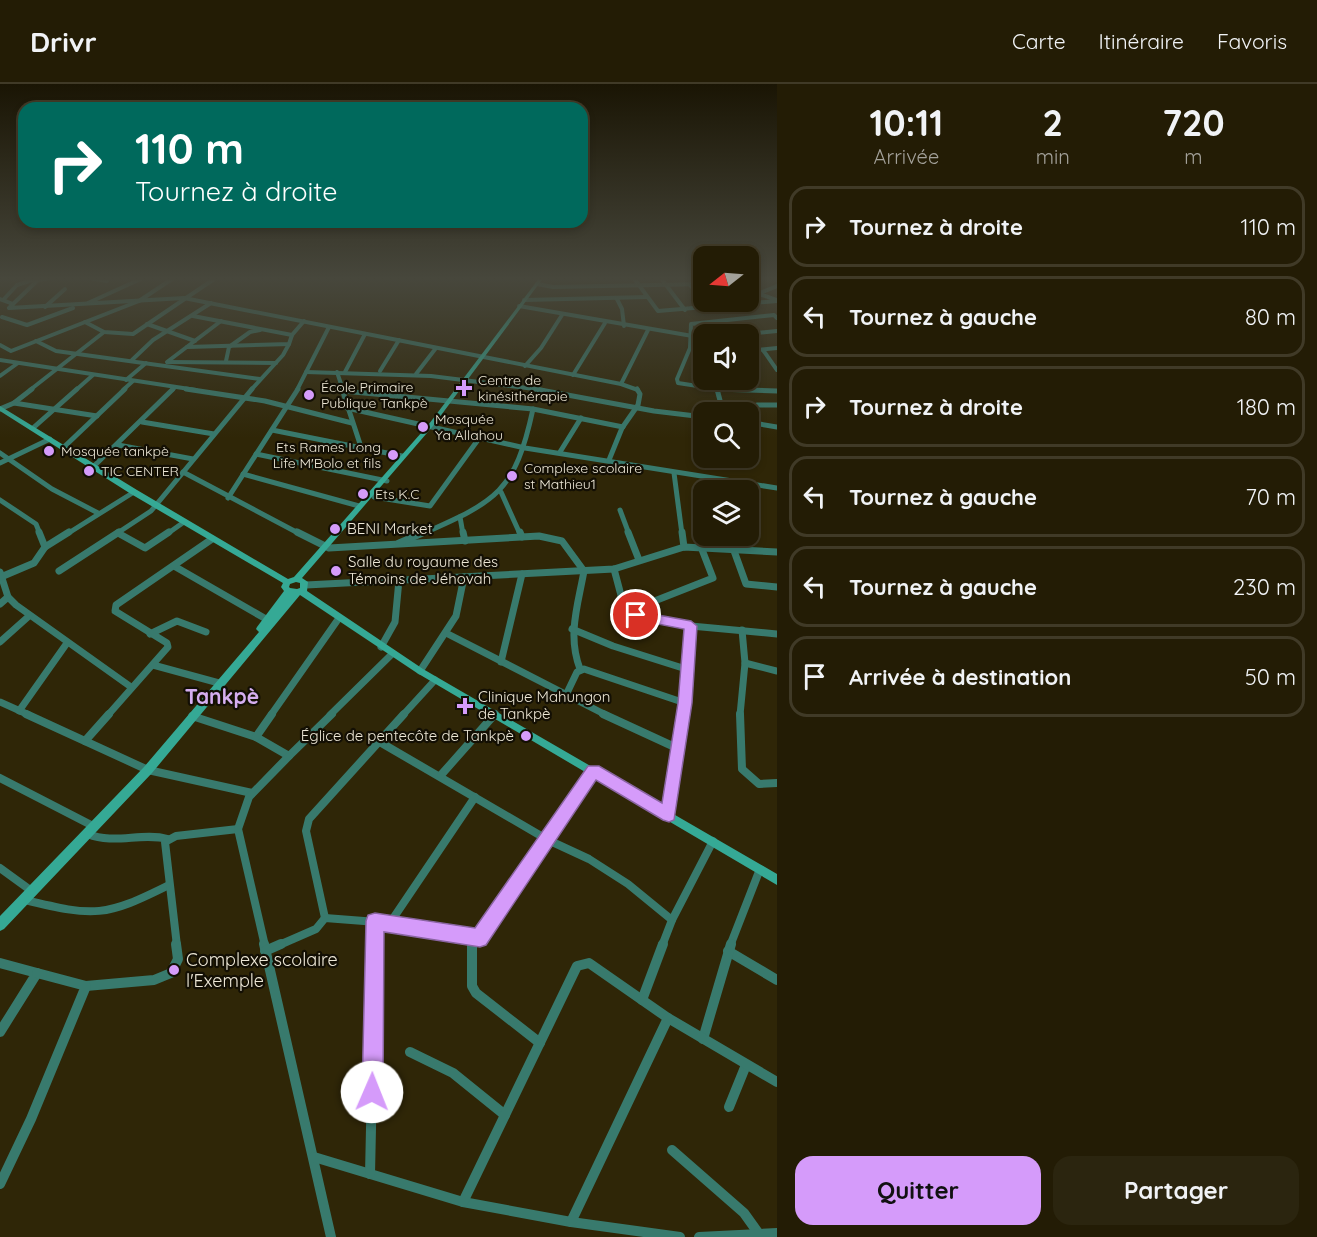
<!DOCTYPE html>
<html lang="fr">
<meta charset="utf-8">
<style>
body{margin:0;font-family:Quicksand,sans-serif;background:#2b250f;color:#f1f3f6;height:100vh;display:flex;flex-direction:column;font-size:22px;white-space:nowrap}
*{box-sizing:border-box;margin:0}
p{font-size:20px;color:#a3a19a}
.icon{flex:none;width:33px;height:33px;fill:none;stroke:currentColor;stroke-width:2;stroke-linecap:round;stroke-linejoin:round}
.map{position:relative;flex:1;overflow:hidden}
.drawer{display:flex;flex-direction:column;background:#231c05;width:540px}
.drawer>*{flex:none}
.guide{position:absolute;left:18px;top:18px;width:570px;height:126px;border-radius:18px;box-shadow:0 3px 9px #0003,0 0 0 2px #403a27;background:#00695c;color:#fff;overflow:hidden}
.needle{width:39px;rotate:253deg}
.tools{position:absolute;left:693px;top:162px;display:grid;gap:12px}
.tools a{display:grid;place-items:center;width:66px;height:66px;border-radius:12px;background:#231c05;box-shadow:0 3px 9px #0003,0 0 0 2px #403a27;font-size:30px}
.pin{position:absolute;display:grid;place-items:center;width:51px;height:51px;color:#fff;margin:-26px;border:3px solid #fff;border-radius:50%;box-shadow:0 2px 6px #0007}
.me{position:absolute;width:66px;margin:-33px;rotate:1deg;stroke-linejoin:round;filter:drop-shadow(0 0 4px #0008)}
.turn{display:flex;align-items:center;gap:21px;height:126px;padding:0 18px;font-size:27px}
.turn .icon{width:78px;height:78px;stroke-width:2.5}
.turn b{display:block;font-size:42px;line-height:51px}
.eta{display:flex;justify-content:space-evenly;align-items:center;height:102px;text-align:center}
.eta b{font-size:36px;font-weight:700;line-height:42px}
.action{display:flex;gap:12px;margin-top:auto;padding:12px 18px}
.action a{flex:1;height:69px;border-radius:18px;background:#d59bfa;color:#111;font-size:24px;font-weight:700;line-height:69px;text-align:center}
.action a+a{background:#2b250f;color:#f1f3f6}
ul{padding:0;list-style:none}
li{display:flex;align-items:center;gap:18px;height:81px;margin:0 12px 9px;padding:0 6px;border:3px solid #403a27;border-radius:18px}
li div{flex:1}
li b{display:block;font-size:22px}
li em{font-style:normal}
header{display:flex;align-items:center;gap:36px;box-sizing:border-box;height:84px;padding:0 30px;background:#231c05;border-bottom:2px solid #403a27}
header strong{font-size:28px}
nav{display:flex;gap:33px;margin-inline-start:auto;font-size:21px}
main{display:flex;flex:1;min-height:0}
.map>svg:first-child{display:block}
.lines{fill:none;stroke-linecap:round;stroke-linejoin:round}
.street-far4{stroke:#387a6d;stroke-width:4}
.street-far3{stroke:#387a6d;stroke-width:5}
.street-far2{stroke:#387a6d;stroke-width:7}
.street-far1{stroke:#387a6d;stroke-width:8}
.street{stroke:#387a6d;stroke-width:10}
.secondary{fill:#35a995;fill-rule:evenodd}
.route{fill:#d59bfa;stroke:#8a65a2;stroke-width:1.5}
.poi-dot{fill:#d59bfa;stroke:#130f04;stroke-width:2}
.labels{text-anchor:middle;stroke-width:4.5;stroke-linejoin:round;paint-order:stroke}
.far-poi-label{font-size:14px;fill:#ede7d6;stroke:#130f04;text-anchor:start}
.poi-label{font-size:15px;fill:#ede7d6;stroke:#130f04;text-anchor:start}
.near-poi-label{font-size:18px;fill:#ede7d6;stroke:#130f04;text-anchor:start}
.district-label{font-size:21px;font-weight:bold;fill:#d5aef0;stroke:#130f04}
</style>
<header>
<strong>Drivr</strong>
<nav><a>Carte</a><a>Itinéraire</a><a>Favoris</a></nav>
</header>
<main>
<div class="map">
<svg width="777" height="1153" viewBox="0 0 777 1153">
<rect width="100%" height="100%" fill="#2f2607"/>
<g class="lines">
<g class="street-far4">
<polyline points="84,193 107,197"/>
<polyline points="633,193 658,227 777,217"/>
<polyline points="660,193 685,226"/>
<polyline points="537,200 553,203 704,200"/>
<polyline points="690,201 704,217"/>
<polyline points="748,206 777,216"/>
<polyline points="760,209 777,202"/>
<polyline points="0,215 13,220 9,224 184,214 621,300 638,306"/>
<polyline points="4,215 17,201 41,193"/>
<polyline points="617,215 622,225 624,242"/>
<polyline points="524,216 647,213"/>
<polyline points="88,219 145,193"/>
<polyline points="13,220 38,196 56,193"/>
<polyline points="519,222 704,254"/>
<polyline points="45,223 65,205"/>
<polyline points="193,232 292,251"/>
<polyline points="2,233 27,241 73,224"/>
<polyline points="85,238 104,248 133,250 217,193"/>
<polyline points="147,240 195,257"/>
<polyline points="747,250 777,247"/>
<polyline points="36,257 56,267 260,295"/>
<polyline points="0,261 11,267 139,217 175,193"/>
<polyline points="187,263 289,260 292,251 304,237"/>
<polyline points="763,266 777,286"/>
<polyline points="748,267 777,264"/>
<polyline points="0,276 196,306"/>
<polyline points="132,276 153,256 211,219"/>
<polyline points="226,277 229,263 250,248 260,246"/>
<polyline points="167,278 221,237"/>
<polyline points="168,278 276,279"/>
<polyline points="525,282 541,264 562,231"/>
<polyline points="380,287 399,256"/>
<polyline points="306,288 431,292 543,306"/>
<polyline points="337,288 343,306"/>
<polyline points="345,288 365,250"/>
<polyline points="416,290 436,264"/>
<polyline points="573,291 605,239"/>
<polyline points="0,292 18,279"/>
<polyline points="126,296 146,279"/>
<polyline points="621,300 648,246"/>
<polyline points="30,306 104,248"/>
<polyline points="76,306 93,291"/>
<polyline points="123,306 133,297"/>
<polyline points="172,306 175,303"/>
<polyline points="251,306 283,271 289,260"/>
<polyline points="297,306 329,243"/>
<polyline points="757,306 717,305 678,299 677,295 690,264 691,240 774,231 777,234"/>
</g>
<g class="street-far3">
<polyline points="186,305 265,317 352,339"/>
<polyline points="342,305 361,363"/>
<polyline points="535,305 654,327 704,333"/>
<polyline points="716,305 777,307"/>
<polyline points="717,305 723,328"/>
<polyline points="343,307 533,325 623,343"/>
<polyline points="14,319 97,332"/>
<polyline points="757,321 777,321"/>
<polyline points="347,324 525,364 777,404"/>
<polyline points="0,325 14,319 32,305"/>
<polyline points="142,338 214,350"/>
<polyline points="748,338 777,343"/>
<polyline points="33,344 77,305"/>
<polyline points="272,346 402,372"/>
<polyline points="118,361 193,375"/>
<polyline points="64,363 125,305"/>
<polyline points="560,368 581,334"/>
<polyline points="0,369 52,405 98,429"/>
<polyline points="256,370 387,397"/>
<polyline points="609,376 622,344 638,321 640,310 637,305"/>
<polyline points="0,379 50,355"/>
<polyline points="93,383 173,305"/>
<polyline points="183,388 300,450"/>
<polyline points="674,389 682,450"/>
<polyline points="243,390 359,422"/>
<polyline points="733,397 735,406"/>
<polyline points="501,408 520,450"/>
<polyline points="374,413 430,422 480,353"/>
<polyline points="228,414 298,305"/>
<polyline points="0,416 36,440 40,450"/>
<polyline points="620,426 629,450"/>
<polyline points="460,433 463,450"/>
<polyline points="67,450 134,408"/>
<polyline points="116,450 151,427 252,305"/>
<polyline points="167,450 184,438"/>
<path d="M422,450C497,417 515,408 533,325"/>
</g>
<g class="street-far2">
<polyline points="39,448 45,463"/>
<path d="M297,448L329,464L539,452L562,457L584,487C578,521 567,551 580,585"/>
<polyline points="463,448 465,457"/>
<polyline points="520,448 522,453"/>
<polyline points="628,448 639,476"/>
<polyline points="682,448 684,463"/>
<polyline points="118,449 145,464 169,448"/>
<polyline points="746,452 748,465"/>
<polyline points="399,459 425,448"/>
<polyline points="733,464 746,500 777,503"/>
<polyline points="174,482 266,535"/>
<polyline points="614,485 626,530 691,542 777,550"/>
<polyline points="59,487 119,448"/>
<polyline points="0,488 8,513 16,521 131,603"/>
<polyline points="1,493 34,479 45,463 69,448"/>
<polyline points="306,501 614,485 684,463 777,468"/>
<polyline points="0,520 8,513"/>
<polyline points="624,529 713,494 701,463"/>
<polyline points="572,545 613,562 689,586"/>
<polyline points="446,549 606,631"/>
<polyline points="150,550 177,537 206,548"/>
<polyline points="0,558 29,532"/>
<polyline points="381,563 395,538 399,496"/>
<polyline points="501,578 522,490"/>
<polyline points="745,579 777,587"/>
<polyline points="153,581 219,599"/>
<polyline points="420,587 456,532 464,493"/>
<polyline points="566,611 577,588 584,585 685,619"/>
<polyline points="0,618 29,631"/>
<polyline points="19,627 67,559"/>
<polyline points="108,631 168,563 167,559 115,527 116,521 212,455"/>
<polyline points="271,631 339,534"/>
<polyline points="330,631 392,570"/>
<polyline points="403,631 435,596"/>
<polyline points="683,631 691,542"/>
<polyline points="740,631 745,579 742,546"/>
</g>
<g class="street-far1">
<polyline points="26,630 148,686 252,709"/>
<polyline points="603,630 679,665"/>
<polyline points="740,630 742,685 759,700 777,699"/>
<polyline points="192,632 256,653 289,672 332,630"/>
<polyline points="256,653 272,630"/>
<polyline points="85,657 109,630"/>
<polyline points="378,657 548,756 589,775 628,800 672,836"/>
<polyline points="441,691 495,630"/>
<polyline points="0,694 95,743"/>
<polyline points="669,731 683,630"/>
<path d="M88,750C114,761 141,748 168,755"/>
<polyline points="0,784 33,808"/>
<path d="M25,816C95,833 105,833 169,801"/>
<polyline points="325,834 306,747 309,735 404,630"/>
<polyline points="390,839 475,713"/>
<polyline points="472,855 472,862"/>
<polyline points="177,862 165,758 176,752 238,745"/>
<polyline points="265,862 238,745 249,713 289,672"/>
<polyline points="277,862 316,845 325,834 390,839 480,854 594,687"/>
<polyline points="375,862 375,837"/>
<polyline points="662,862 672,836 713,757"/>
<polyline points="730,862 760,785"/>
</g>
<g class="street">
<polyline points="264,860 331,1153"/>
<polyline points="472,860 472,902 476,909 540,959"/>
<polyline points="265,867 281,860"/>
<polyline points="728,867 777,896"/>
<polyline points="0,879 37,889 0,948"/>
<polyline points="86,902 154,896 171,889 178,875 176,860"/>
<polyline points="642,916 663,860"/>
<polyline points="703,955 731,860"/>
<polyline points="410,968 453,989 505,1031"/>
<polyline points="729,1023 746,981"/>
<polyline points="672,1066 744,1129 759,1150"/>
<polyline points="314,1073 463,1118 571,1138 680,1153"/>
<polyline points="370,1090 375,860"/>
<polyline points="0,1100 31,1035 86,902 37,889"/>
<polyline points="463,1118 577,882 589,879 668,934 777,998"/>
<polyline points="571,1138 668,934"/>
<polyline points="699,1153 777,1149"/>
</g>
<path class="secondary" d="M540,193H544L433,342L302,494L308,498L307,507L423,585L777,790V801L417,589L300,511L152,689L4,845L0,847V832L144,683L259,548L256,545L257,543L284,507L281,503L283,499L131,410L0,327V322L137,406L288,495L294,493L429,340ZM296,498L300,499V504L297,505L290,504L289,503L290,500Z"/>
</g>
<linearGradient id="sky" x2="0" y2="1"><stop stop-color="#1a1504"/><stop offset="0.55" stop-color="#47473c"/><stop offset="1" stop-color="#47473c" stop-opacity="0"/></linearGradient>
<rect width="777" height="354" fill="url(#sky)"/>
<polygon class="route" points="636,527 691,537 697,542 692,619 674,736 669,738 663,736 596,696 486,861 480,863 384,848 383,1008 380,1015 372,1018 365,1015 362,1008 366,837 368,831 375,829 475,844 588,682 599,682 662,719 678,619 684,545 632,535 632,528"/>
<g class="poi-dot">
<path d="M461 295h6v6h6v6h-6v6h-6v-6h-6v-6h6z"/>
<circle cx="309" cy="311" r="6"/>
<circle cx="423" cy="343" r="6"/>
<circle cx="49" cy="367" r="6"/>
<circle cx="393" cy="371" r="6"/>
<circle cx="89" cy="387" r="6"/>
<circle cx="512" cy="392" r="6"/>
<circle cx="363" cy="410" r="6"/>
<circle cx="335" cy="445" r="6"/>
<circle cx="336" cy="487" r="6"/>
<path d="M462 613h6v6h6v6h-6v6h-6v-6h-6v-6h6z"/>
<circle cx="526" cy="652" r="6"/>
<circle cx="174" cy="886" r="6"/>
</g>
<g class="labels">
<g class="far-poi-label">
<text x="478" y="301">Centre de<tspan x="478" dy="16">kinésithérapie</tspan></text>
<text x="321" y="308">École Primaire<tspan x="321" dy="16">Publique Tankpè</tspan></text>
<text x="435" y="340">Mosquée<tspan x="435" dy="16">Ya Allahou</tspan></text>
<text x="381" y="368" text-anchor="end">Ets Rames Long<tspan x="381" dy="16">Life M'Bolo et fils</tspan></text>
<text x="61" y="372">Mosquée tankpè</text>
<text x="524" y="389">Complexe scolaire<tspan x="524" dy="16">st Mathieu1</tspan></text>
<text x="101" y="392">TIC CENTER</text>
<text x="375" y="415">Ets K.C</text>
</g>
<g class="poi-label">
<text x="347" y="450">BENI Market</text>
<text x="348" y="483">Salle du royaume des<tspan x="348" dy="17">Témoins de Jéhovah</tspan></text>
<text x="478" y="618">Clinique Mahungon<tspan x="478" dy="17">de Tankpè</tspan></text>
<text x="514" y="657" text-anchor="end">Églice de pentecôte de Tankpè</text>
</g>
<g class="near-poi-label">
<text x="186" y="882">Complexe scolaire<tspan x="186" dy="21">l'Exemple</tspan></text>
</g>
<g class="district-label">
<text x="222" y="620">Tankpè</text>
</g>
</g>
</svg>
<div class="tools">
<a><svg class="needle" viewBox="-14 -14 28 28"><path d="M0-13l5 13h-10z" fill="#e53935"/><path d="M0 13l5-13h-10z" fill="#a3a19a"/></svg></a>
<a><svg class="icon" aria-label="sound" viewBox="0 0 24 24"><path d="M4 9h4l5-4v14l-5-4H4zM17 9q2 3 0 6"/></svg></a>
<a><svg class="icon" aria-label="search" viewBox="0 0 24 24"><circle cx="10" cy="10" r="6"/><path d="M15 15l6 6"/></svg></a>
<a><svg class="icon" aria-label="layers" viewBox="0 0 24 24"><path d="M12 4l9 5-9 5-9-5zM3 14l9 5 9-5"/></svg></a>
</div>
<div class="pin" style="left:636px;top:531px;background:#d93025"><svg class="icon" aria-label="arrive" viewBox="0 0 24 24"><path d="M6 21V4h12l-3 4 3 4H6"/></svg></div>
<svg class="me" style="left:372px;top:1008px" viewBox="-20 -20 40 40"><circle r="19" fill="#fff"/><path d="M0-13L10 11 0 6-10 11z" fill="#d59bfa"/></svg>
<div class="guide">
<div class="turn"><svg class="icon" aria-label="right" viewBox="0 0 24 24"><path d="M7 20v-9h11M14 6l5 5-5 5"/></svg><div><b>110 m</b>Tournez à droite</div></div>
</div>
</div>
<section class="drawer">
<div class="eta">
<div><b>10:11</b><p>Arrivée</p></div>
<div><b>2</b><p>min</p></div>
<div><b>720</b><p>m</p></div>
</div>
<ul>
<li><svg class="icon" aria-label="right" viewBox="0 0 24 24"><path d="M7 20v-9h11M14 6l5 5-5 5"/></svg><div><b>Tournez à droite</b></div><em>110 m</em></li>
<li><svg class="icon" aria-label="left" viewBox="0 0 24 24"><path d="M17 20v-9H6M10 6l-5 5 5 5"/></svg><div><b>Tournez à gauche</b></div><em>80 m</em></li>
<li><svg class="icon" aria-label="right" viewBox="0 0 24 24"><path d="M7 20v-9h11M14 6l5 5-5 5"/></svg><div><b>Tournez à droite</b></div><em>180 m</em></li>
<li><svg class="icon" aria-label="left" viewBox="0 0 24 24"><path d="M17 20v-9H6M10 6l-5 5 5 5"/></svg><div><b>Tournez à gauche</b></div><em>70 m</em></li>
<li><svg class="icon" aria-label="left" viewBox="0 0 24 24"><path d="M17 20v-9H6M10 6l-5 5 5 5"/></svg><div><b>Tournez à gauche</b></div><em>230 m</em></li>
<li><svg class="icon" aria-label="arrive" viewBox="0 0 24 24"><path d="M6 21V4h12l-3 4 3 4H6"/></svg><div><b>Arrivée à destination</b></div><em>50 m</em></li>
</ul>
<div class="action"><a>Quitter</a><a>Partager</a></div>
</section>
</main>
